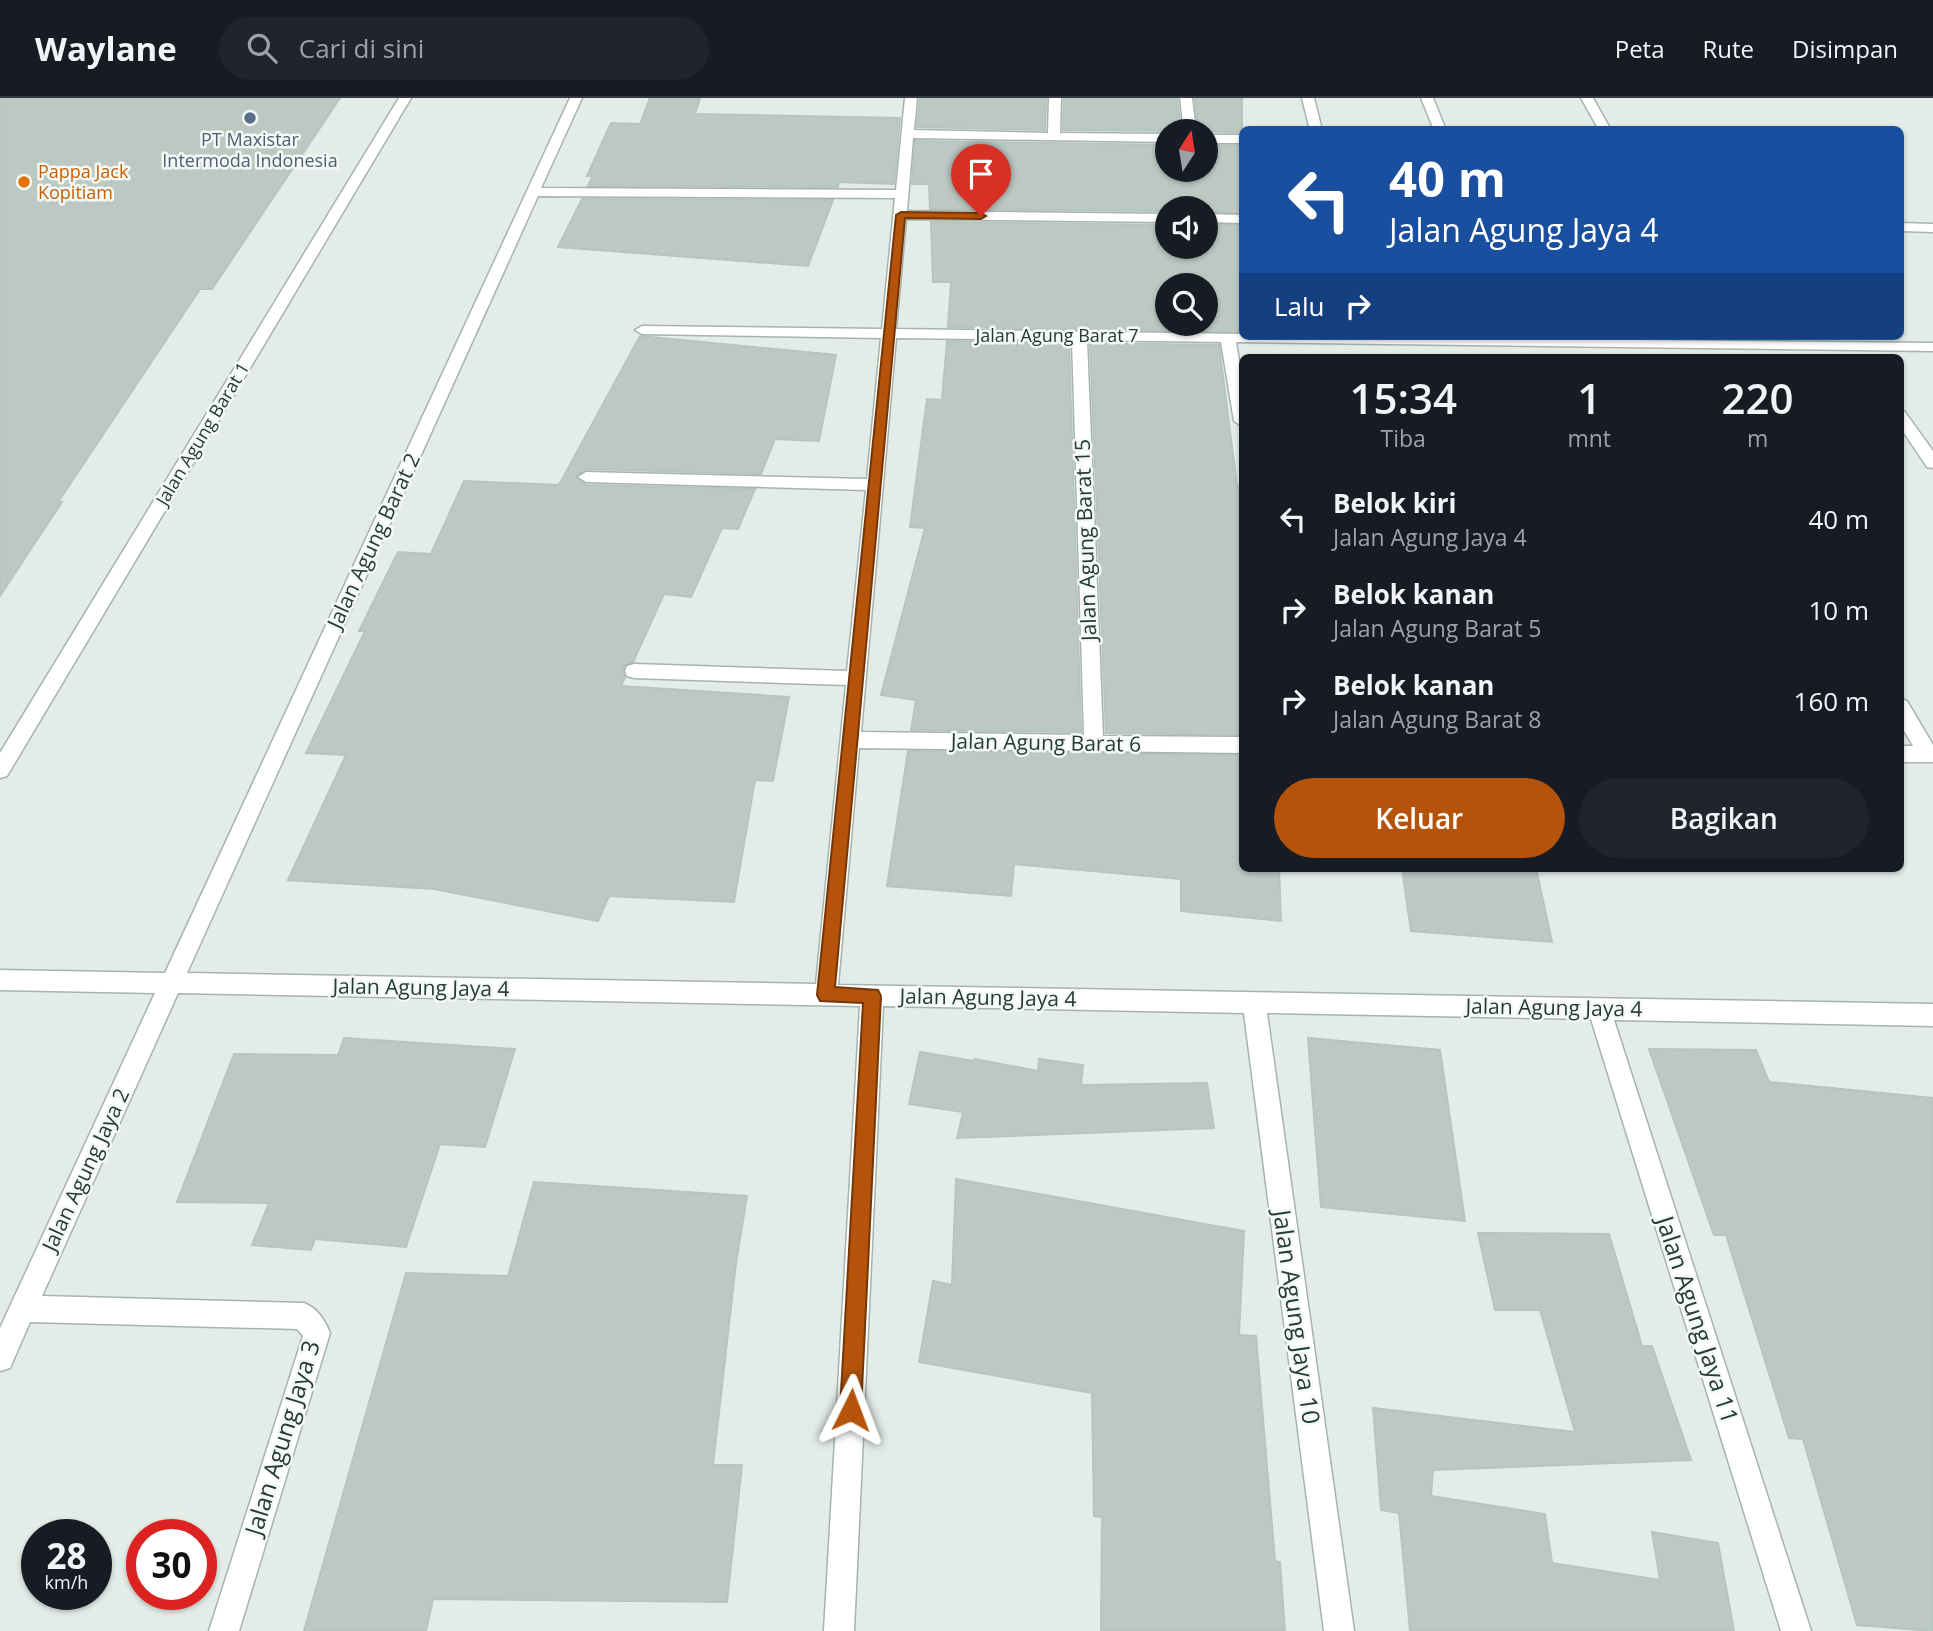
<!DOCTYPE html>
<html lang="id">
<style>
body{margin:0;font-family:"Open Sans",sans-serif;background:#20242c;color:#f1f3f6;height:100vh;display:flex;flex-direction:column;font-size:26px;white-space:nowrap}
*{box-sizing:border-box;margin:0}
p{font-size:23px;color:#9ea1a6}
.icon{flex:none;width:38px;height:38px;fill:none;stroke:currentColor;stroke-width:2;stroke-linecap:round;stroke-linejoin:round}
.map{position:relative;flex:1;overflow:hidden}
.drawer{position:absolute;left:1239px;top:256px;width:665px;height:518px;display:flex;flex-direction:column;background:#171b24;border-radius:10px;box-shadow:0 2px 5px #0004}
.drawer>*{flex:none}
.hud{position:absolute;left:1239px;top:28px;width:665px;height:214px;border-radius:10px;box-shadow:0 2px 5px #0004;background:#1a4fa0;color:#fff;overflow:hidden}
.needle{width:46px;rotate:12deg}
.tools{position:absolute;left:1155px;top:21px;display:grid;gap:14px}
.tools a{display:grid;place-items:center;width:63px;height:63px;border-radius:50%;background:#171b24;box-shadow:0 2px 5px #0004;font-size:35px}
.speed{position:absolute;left:21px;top:1421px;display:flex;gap:14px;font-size:35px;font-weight:700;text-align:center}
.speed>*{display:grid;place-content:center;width:91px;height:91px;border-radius:50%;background:#171b24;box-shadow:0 2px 5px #0004;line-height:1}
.speed small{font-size:18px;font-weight:400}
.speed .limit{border:10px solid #d22;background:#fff;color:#111}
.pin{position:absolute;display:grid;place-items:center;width:60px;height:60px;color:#fff;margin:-72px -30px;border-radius:50% 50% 50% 0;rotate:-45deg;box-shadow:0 0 7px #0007}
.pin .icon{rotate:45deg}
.me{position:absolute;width:77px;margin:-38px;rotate:3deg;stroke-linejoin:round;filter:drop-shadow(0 0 5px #0008)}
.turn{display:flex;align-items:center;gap:24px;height:147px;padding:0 35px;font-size:32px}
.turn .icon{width:91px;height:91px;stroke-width:2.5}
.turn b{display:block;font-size:49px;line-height:60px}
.then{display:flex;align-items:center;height:66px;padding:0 35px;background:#0003;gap:14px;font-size:26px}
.eta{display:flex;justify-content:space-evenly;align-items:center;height:119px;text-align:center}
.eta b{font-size:42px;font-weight:600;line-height:49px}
.cta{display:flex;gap:14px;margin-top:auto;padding:14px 35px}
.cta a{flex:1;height:80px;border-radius:42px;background:#b45309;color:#fff;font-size:28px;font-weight:600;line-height:80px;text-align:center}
.cta a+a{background:#20242c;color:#f1f3f6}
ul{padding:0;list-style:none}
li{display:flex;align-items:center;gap:21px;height:91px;padding:0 35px}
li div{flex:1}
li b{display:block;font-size:26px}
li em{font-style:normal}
header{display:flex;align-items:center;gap:42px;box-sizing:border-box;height:98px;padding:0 35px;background:#171b24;border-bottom:2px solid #363941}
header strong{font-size:33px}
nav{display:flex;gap:38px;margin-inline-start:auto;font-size:24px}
.search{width:490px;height:63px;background:#20242c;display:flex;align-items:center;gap:18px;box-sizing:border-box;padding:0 24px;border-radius:38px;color:#9ea1a6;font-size:26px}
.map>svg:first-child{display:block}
.building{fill:#bcc9c3;stroke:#b6c5bd;stroke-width:2;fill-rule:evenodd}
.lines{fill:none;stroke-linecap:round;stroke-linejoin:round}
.street-casing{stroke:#a6b4ad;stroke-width:3}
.street{fill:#fff;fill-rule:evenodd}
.route{fill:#b45309;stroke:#753606;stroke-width:2}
.service-dot{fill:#5c6f8a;stroke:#f4f9f5;stroke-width:2.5}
.food-dot{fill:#e8710a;stroke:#f4f9f5;stroke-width:2.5}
.labels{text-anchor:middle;stroke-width:5;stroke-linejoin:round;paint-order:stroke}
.far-service-label{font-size:18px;fill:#4e5e75;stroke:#f4f9f5}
.far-food-label{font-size:18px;fill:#c56008;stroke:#f4f9f5;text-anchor:start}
.far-street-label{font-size:18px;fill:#253c32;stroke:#f4f9f5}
.street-label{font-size:21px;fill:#253c32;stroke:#f4f9f5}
.near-street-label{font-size:24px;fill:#253c32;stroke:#f4f9f5}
</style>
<header>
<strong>Waylane</strong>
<div class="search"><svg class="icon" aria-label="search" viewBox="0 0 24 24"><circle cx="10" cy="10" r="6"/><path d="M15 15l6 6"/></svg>Cari di sini</div>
<nav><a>Peta</a><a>Rute</a><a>Disimpan</a></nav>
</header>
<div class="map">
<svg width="1933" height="1533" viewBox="0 0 1933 1533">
<rect width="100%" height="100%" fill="#e3ece7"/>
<g class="building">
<polygon points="0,0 340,0 212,191 200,191 58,404 62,404 0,498"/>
<polygon points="650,0 700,0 695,16 900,20 894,86 839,84 838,89 588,88 593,78 587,78 611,25 640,26"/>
<polygon points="920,0 1046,0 1045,32 917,29"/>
<polygon points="1064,0 1177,0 1181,33 1063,32"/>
<polygon points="1195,0 1242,0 1242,35 1198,33"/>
<polygon points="915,43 1167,47 1167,72 1206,72 1206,48 1242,47 1242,115 1206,114 1206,110 1167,110 1167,113 930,111 929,86 912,86"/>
<polygon points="582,101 833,102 808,168 558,149"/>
<path d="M931,124L1167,127V149H1206V127H1242V234L948,229L951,184H933ZM1167,187H1206V226H1167Z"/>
<polygon points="640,238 836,257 819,343 775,341 761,376 586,371 576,378 586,387 755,391 738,431 722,430 691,499 664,496 633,564 625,567 623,574 625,580 621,588 789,599 773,683 755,682 734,804 609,798 598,823 434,791 288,782 346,657 306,655 365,533 359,533 398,454 431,456 464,383 559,387"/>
<polygon points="947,243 1069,245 1081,634 911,632 916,602 881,597 925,430 910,429 927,301 942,302"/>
<polygon points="1090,245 1219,247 1237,388 1242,388 1242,637 1106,635"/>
<polygon points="908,653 1242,657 1242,770 1279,770 1281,823 1181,813 1181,781 1014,766 1011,798 887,788"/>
<polygon points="1402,770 1536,770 1552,844 1411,833"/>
<polygon points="344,940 515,951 485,1049 440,1046 406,1149 315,1141 311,1152 252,1147 269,1105 177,1104 234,956 338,957"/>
<polygon points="1308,940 1440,952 1465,1123 1321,1109"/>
<polygon points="1649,951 1756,952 1769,984 1933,1000 1933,1533 1857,1527 1803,1341 1789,1340 1726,1137 1714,1137"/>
<polygon points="920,954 974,963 975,961 1038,973 1039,961 1083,967 1081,987 1207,985 1214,1030 957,1040 963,1014 909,1006"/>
<polygon points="956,1081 1244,1133 1239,1237 1256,1238 1275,1463 1280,1464 1285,1533 1101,1533 1102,1419 1094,1418 1092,1295 919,1264 933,1183 952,1187"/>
<polygon points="534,1084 747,1098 736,1165 713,1367 742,1367 727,1504 433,1501 426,1533 304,1533 406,1175 508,1178"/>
<polygon points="1478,1135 1609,1136 1642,1248 1652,1248 1691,1362 1433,1372 1431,1398 1545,1416 1552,1465 1660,1482 1652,1434 1718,1445 1734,1533 1410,1533 1399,1415 1381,1412 1373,1310 1575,1334 1540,1212 1495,1212"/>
</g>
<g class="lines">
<g class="street-casing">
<g id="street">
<polygon points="399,0 411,0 7,678 0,680 0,655"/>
<path d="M570,0H582L541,90L896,92L905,0H917L914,32L1048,35L1049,0H1061L1060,35L1167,36V44L913,40L907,113L1167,116V124L906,121L896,231L1242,236V238L1933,245V253L1236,244L1242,281V328L1234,323L1221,244L1087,242L1103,638L1242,639V655L859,650L838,887L1933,906V928L1614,922L1811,1533H1781L1591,921L1267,915L1354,1533H1324L1244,915L883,908L854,1533H824L860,908L178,895L42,1198L304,1205C317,1210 325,1222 330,1235L239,1533H209L303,1238L297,1231L30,1224L10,1270L0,1273V1230L155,895L0,892V872L165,875ZM538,98L895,100L882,231L642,228L635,232L642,236L881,240L867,381L586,374L578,379L586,384L866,392L847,573L634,566L627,568L625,573L627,578L634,580L846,587L816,886L187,875ZM896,240L1072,242L1084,637L861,634Z"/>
<polygon points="1180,0 1192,0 1196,33 1184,33"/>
<polygon points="1302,0 1314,0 1322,32 1310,32"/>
<polygon points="1421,0 1433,0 1446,32 1434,32"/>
<polygon points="1581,0 1593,0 1611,32 1599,32"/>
<rect x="1206" y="37" width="36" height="8"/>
<polygon points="1206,116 1242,117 1242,125 1206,124"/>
<polygon points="1900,125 1933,126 1933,134 1900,133"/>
<polygon points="1900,312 1905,314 1933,353 1933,370 1927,369 1900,329"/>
<polygon points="1900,601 1907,603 1933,647 1933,664 1900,664 1900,648 1913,648 1900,626"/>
</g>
</g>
<use href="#street" class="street"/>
</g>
<polygon class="route" points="901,114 981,115 986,118 981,121 905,120 835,889 878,892 881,898 861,1312 858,1319 851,1322 843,1319 840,1312 863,905 820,903 817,897 896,117"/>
<circle class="service-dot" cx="250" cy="20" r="7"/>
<circle class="food-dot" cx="24" cy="84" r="7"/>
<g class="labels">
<g class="far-service-label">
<text x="250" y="48">PT Maxistar<tspan x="250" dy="21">Intermoda Indonesia</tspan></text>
</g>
<g class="far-food-label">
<text x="38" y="80">Pappa Jack<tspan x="38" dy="21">Kopitiam</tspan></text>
</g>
<g class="far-street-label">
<text x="1057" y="244">Jalan Agung Barat 7</text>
<text transform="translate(203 336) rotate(-59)" y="6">Jalan Agung Barat 1</text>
</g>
<g class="street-label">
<text transform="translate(1086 442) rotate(-92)" y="7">Jalan Agung Barat 15</text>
<text transform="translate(374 443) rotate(-65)" y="7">Jalan Agung Barat 2</text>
<text transform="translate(1046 645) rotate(1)" y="7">Jalan Agung Barat 6</text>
<text transform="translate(421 890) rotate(1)" y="7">Jalan Agung Jaya 4</text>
<text transform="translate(988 900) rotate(1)" y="7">Jalan Agung Jaya 4</text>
<text transform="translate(1554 910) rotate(1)" y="7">Jalan Agung Jaya 4</text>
<text transform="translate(86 1072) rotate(-65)" y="7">Jalan Agung Jaya 2</text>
</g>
<g class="near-street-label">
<text transform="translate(1296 1219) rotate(82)" y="8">Jalan Agung Jaya 10</text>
<text transform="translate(1697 1222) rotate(72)" y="8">Jalan Agung Jaya 11</text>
<text transform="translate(283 1340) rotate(-73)" y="8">Jalan Agung Jaya 3</text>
</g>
</g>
</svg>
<div class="tools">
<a><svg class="needle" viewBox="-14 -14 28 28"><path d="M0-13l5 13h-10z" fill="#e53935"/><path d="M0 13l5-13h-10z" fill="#9ea1a6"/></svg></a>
<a><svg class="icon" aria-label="sound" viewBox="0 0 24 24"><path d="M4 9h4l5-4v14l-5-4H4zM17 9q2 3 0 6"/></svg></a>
<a><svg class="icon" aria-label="search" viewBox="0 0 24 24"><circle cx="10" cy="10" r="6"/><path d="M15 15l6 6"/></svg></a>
</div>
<div class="speed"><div>28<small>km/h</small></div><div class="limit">30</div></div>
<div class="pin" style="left:981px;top:118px;background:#d93025"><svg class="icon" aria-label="arrive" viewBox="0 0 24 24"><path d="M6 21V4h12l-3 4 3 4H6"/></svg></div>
<svg class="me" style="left:851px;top:1312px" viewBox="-20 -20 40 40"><path d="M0-17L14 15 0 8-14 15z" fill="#b45309" stroke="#fff" stroke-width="4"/></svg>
<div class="hud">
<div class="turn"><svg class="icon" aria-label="left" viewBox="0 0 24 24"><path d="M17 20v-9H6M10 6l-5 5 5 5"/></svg><div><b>40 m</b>Jalan Agung Jaya 4</div></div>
<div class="then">Lalu<svg class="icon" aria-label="right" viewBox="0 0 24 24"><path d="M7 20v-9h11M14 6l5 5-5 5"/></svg></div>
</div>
<section class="drawer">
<div class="eta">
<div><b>15:34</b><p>Tiba</p></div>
<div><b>1</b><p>mnt</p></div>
<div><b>220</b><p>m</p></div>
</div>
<ul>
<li><svg class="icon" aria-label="left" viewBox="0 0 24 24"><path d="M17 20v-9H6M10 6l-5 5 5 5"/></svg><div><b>Belok kiri</b><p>Jalan Agung Jaya 4</p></div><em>40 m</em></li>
<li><svg class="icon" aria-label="right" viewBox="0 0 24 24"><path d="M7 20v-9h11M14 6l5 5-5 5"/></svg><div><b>Belok kanan</b><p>Jalan Agung Barat 5</p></div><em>10 m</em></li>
<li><svg class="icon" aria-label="right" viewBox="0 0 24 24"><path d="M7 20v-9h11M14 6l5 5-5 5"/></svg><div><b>Belok kanan</b><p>Jalan Agung Barat 8</p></div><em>160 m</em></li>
</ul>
<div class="cta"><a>Keluar</a><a>Bagikan</a></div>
</section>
</div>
